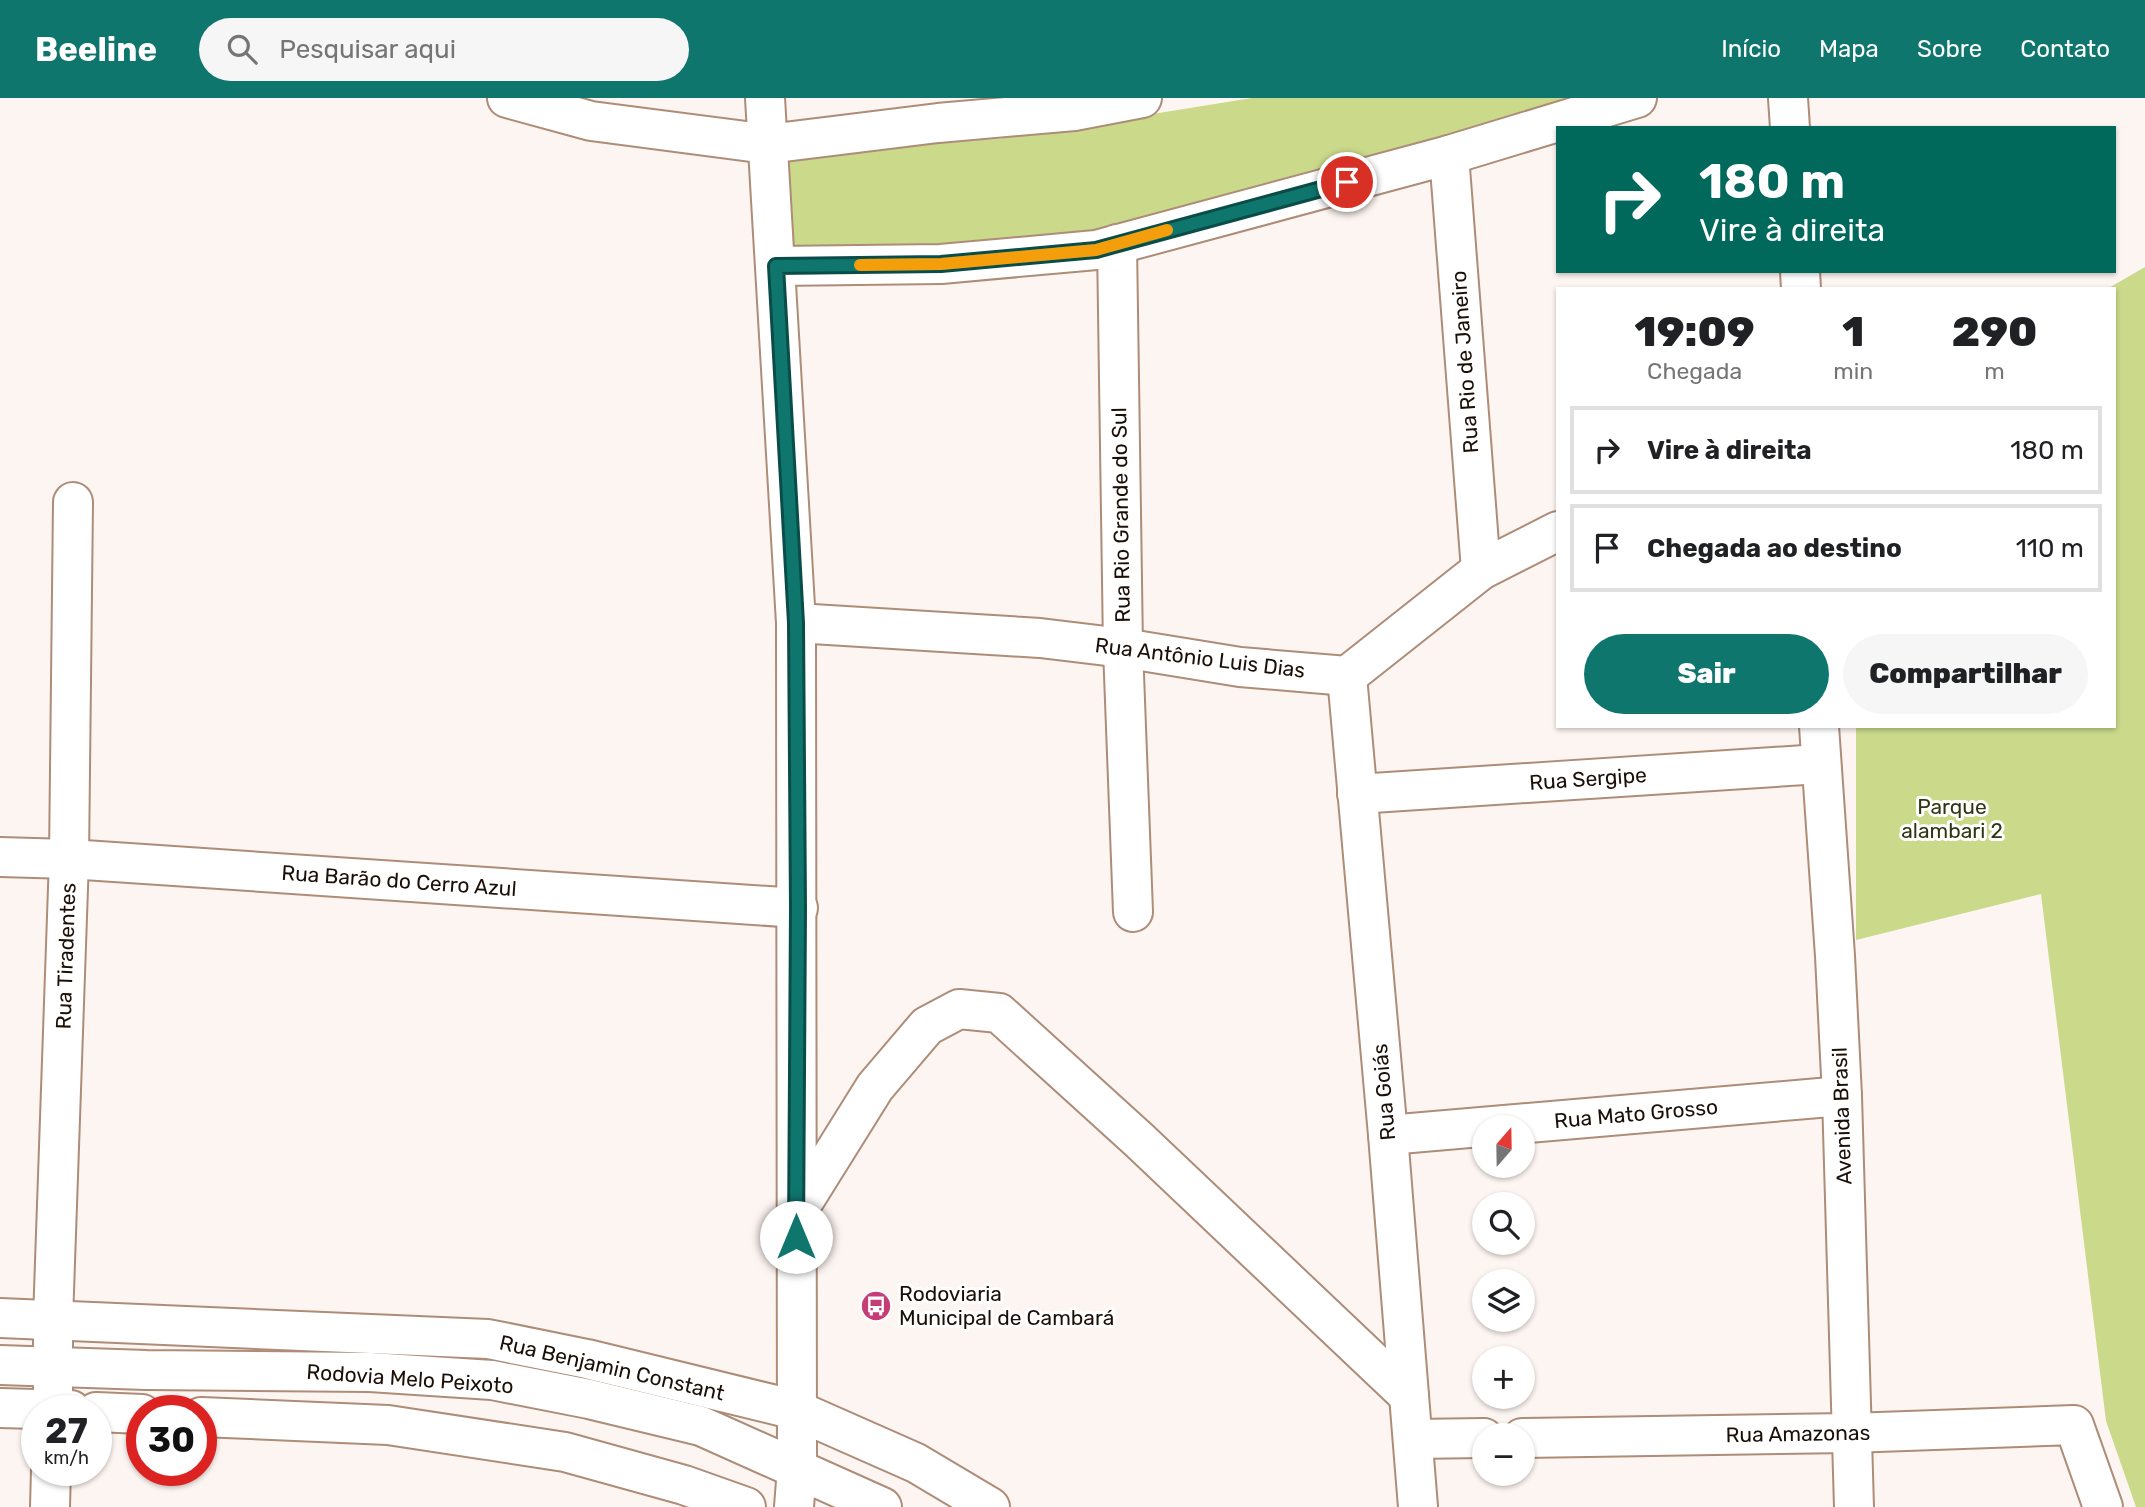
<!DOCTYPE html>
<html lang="pt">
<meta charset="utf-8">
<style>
body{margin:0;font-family:Rubik,sans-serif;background:#f6f6f6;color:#202124;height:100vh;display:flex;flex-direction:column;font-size:26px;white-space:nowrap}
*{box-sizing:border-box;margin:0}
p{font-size:23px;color:#757577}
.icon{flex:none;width:38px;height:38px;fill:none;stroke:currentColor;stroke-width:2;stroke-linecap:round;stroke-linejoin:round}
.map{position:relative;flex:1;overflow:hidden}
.sheet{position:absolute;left:1556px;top:189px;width:560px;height:441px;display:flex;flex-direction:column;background:#fff;border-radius:0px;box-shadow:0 2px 5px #0004}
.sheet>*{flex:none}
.top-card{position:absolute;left:1556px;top:28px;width:560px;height:147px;border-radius:0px;box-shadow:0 2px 5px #0004;background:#00695c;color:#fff;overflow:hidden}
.needle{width:46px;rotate:20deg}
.tools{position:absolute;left:1472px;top:1017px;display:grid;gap:14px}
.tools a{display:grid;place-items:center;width:63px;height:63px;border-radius:50%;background:#fff;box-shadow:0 2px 5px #0004;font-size:35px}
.speed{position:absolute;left:21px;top:1297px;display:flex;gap:14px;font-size:35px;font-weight:700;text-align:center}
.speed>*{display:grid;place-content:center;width:91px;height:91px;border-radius:50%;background:#fff;box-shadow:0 2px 5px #0004;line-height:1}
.speed small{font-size:18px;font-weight:400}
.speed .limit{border:10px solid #d22;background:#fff;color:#111}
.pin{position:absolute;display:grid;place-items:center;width:60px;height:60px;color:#fff;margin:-30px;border:4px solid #fff;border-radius:50%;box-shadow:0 2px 7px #0007}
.me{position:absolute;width:77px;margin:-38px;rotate:0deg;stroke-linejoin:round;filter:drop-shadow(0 0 5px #0008)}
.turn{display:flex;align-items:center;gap:24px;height:147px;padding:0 28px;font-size:32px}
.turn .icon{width:91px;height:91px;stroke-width:2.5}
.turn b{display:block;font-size:49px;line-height:60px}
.eta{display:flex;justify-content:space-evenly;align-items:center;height:119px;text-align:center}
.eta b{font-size:42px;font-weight:800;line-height:49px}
.primary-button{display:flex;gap:14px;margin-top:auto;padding:14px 28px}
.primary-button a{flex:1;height:80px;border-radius:42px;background:#0f766e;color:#fff;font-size:28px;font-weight:800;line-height:80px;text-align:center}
.primary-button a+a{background:#f6f6f6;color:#202124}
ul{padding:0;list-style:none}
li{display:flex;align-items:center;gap:21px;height:88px;margin:0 14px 10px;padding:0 14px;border:4px solid #e0e0e0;border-radius:0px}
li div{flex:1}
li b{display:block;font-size:26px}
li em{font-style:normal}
header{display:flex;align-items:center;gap:42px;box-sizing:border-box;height:98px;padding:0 35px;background:#0f766e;color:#fff}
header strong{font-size:33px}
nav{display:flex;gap:38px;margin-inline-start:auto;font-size:24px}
.search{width:490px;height:63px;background:#f6f6f6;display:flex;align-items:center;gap:18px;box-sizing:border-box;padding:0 24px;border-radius:38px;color:#757577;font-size:26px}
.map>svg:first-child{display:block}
.green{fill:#cad98a}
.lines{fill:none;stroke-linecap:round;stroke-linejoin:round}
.minor-casing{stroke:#ad8c78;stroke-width:42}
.highway-casing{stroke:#ad8c78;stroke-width:42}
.minor{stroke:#fff;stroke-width:38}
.highway{stroke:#fff;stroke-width:38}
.route-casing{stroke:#0a4d48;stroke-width:18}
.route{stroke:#0f766e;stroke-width:12}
.slow{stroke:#f59e0b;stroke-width:12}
.labels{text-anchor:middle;stroke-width:6;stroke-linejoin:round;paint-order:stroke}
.street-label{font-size:21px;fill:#1b0f07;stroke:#fff}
.park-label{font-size:21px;fill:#303611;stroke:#fff}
.poi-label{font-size:21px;fill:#1b0f07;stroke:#fff;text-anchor:start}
</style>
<header>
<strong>Beeline</strong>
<div class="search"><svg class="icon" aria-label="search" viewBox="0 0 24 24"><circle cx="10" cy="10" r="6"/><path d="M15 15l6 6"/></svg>Pesquisar aqui</div>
<nav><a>Início</a><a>Mapa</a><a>Sobre</a><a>Contato</a></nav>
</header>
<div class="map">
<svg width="2145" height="1409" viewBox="0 0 2145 1409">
<rect width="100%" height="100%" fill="#fdf5f1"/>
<g class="green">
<polygon points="1252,0 1591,0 1095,144 783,161 790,53 998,41"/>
<polygon points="2145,169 2145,1409 2136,1409 2106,1323 2041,796 1856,842 1856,628 2114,628 2114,191 2107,191"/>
</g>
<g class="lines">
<g class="minor-casing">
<g id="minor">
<polyline points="507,0 591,23 768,46 938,25 1074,13 1142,0"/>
<polyline points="765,0 796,525 797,1370 794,1409"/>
<polyline points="1788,0 1790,30"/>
<polyline points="1449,57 1481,472"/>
<polyline points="1117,146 1123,550 1133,814"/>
<polyline points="776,168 941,166 1096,152 1449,57 1637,0"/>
<polyline points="1800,173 1801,191"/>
<polyline points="796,525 1040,540 1123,550 1240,569 1347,578 1481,472 1558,433"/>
<polyline points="1347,578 1388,1037 1418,1409"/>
<polyline points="1819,628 1835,858 1842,998 1854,1409"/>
<polyline points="1357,696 1820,666"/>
<polyline points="0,759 69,761 798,810"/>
<polyline points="1388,1037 1842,998"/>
<polyline points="797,1114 875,989 927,928 959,911 999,915 1139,1042 1409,1298"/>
<polyline points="0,1220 488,1241 587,1261 796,1312 916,1365 990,1409"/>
<polyline points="0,1310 71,1312"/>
<polyline points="53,1312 53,1222 69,761 73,404"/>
<polyline points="96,1314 142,1316"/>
<polyline points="201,1319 388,1327 565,1354 684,1387 746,1409"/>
<polyline points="1522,1340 1850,1335 2074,1327 2103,1409"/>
<polyline points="1413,1341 1484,1340"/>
<polyline points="50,1409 51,1372"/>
</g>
</g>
<g class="highway-casing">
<polyline id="highway" points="0,1267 146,1272 370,1274 492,1282 589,1301 701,1328 882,1409"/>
</g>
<use href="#minor" class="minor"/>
<use href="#highway" class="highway"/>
</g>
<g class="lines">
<g class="route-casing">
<polyline id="route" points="796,1139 798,810 796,525 776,168 941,166 1096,152 1347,84"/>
</g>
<use href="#route" class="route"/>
<polyline class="slow" points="860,167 941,166 1096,152 1167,132"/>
</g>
<defs>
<g id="bus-disc" transform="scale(1.575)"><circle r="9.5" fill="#c53c76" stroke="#fff"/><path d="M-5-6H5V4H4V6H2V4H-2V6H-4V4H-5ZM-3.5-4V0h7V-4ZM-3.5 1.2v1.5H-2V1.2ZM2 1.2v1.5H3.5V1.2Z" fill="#fff"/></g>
</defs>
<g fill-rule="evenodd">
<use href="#bus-disc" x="876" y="1208"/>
</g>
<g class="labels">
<g class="street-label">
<text transform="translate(1465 264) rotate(-94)" y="7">Rua Rio de Janeiro</text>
<text transform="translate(1121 417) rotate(-91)" y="7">Rua Rio Grande do Sul</text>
<text transform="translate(1200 560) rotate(7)" y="7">Rua Antônio Luis Dias</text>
<text transform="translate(1588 681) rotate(-4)" y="7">Rua Sergipe</text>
<text transform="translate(399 783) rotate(4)" y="7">Rua Barão do Cerro Azul</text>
<text transform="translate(66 858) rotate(-88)" y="7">Rua Tiradentes</text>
<text transform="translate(1384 994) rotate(-95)" y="7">Rua Goiás</text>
<text transform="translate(1636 1016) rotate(-5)" y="7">Rua Mato Grosso</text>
<text transform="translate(1842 1018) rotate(-92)" y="7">Avenida Brasil</text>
<text transform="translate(612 1270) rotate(13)" y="7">Rua Benjamin Constant</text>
<text transform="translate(410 1281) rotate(4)" y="7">Rodovia Melo Peixoto</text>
<text transform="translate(1798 1336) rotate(-1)" y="7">Rua Amazonas</text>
</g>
<g class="park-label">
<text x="1952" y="716">Parque<tspan x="1952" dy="24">alambari 2</tspan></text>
</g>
<g class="poi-label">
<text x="899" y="1203">Rodoviaria<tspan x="899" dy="24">Municipal de Cambará</tspan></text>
</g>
</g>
</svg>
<div class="tools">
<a><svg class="needle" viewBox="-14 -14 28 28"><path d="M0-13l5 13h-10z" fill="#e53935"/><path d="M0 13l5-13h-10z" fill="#757577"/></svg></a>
<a><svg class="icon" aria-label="search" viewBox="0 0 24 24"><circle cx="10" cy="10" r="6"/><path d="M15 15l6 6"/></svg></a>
<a><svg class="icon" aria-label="layers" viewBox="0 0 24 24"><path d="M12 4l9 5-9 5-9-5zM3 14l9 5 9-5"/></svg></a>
<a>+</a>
<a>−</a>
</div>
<div class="speed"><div>27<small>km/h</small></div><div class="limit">30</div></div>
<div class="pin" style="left:1347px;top:84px;background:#d93025"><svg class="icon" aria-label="arrive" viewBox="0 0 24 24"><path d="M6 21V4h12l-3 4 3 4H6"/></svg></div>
<svg class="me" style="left:796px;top:1139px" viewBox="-20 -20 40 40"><circle r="19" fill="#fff"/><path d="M0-13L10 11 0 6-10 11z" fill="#0f766e"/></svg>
<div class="top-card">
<div class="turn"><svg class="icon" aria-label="right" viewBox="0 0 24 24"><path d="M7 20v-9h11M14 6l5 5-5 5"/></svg><div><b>180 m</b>Vire à direita</div></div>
</div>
<section class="sheet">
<div class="eta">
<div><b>19:09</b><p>Chegada</p></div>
<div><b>1</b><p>min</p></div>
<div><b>290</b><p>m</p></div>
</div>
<ul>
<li><svg class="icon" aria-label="right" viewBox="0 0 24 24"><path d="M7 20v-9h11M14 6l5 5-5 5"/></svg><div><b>Vire à direita</b></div><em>180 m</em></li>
<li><svg class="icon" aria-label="arrive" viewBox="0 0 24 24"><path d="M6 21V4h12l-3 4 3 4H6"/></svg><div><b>Chegada ao destino</b></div><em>110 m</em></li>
</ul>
<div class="primary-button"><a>Sair</a><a>Compartilhar</a></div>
</section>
</div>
